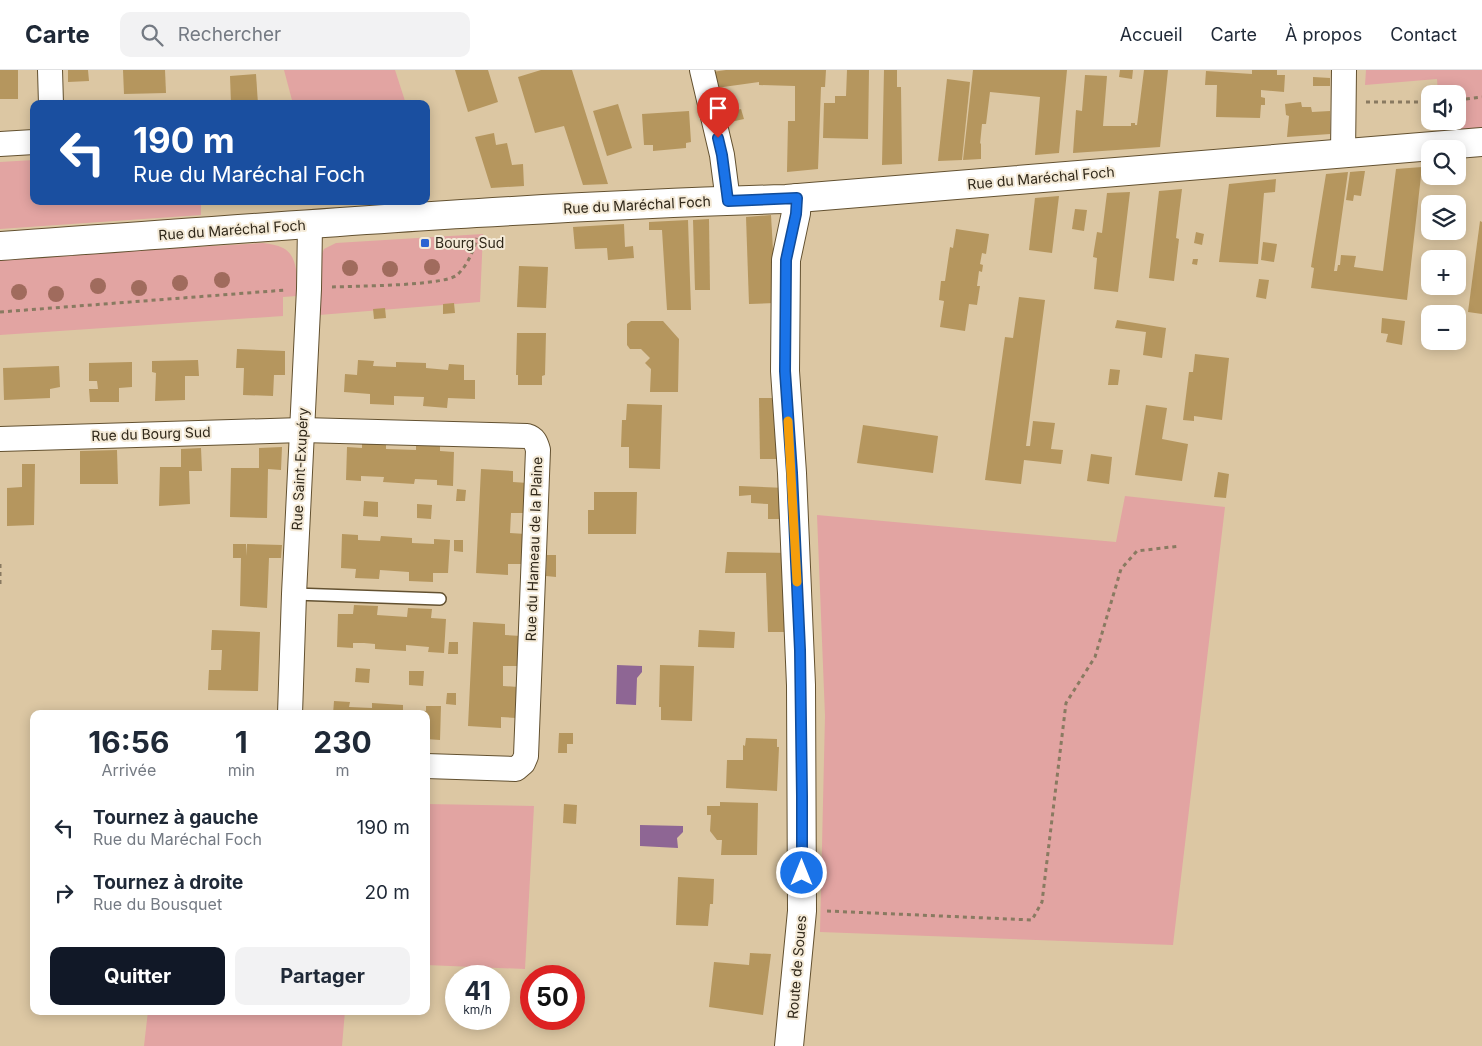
<!DOCTYPE html>
<html lang="fr">
<meta charset="utf-8">
<style>
body{margin:0;font-family:Inter,sans-serif;background:#f2f2f3;color:#1f2937;height:100vh;display:flex;flex-direction:column;font-size:19px;white-space:nowrap}
*{box-sizing:border-box;margin:0}
p{font-size:16px;color:#747a83}
.icon{flex:none;width:28px;height:28px;fill:none;stroke:currentColor;stroke-width:2;stroke-linecap:round;stroke-linejoin:round}
.map{position:relative;flex:1;overflow:hidden}
.details{position:absolute;left:30px;top:640px;width:400px;height:305px;display:flex;flex-direction:column;background:#fff;border-radius:10px;box-shadow:0 2px 12px #0003}
.details>*{flex:none}
.top-card{position:absolute;left:30px;top:30px;width:400px;height:105px;border-radius:10px;box-shadow:0 2px 12px #0003;background:#1a4fa0;color:#fff;overflow:hidden}
.controls{position:absolute;left:1421px;top:15px;display:grid;gap:10px}
.controls a{display:grid;place-items:center;width:45px;height:45px;border-radius:10px;background:#fff;box-shadow:0 2px 12px #0003;font-size:25px}
.speed{position:absolute;left:445px;top:895px;display:flex;gap:10px;font-size:25px;font-weight:700;text-align:center}
.speed>*{display:grid;place-content:center;width:65px;height:65px;border-radius:50%;background:#fff;box-shadow:0 2px 12px #0003;line-height:1}
.speed small{font-size:12px;font-weight:400}
.speed .limit{border:8px solid #d22;background:#fff;color:#111}
.pin{position:absolute;display:grid;place-items:center;width:42px;height:42px;color:#fff;margin:-51px -21px;border-radius:50% 50% 50% 0;rotate:-45deg;box-shadow:0 0 5px #0007}
.pin .icon{rotate:45deg}
.me{position:absolute;width:55px;margin:-28px;rotate:0deg;stroke-linejoin:round;filter:drop-shadow(0 0 4px #0008)}
.turn{display:flex;align-items:center;gap:18px;height:105px;padding:0 20px;font-size:22px}
.turn .icon{width:65px;height:65px;stroke-width:2.5}
.turn b{display:block;font-size:35px;line-height:42px}
.eta{display:flex;justify-content:space-evenly;align-items:center;height:85px;text-align:center}
.eta b{font-size:30px;font-weight:700;line-height:35px}
.action{display:flex;gap:10px;margin-top:auto;padding:10px 20px}
.action a{flex:1;height:58px;border-radius:10px;background:#111827;color:#fff;font-size:20px;font-weight:700;line-height:58px;text-align:center}
.action a+a{background:#f2f2f3;color:#1f2937}
ul{padding:0;list-style:none}
li{display:flex;align-items:center;gap:15px;height:65px;padding:0 20px}
li div{flex:1}
li b{display:block;font-size:19px}
li em{font-style:normal}
header{display:flex;align-items:center;gap:30px;box-sizing:border-box;height:70px;padding:0 25px;background:#fff;border-bottom:1px solid #e0e1e3}
header strong{font-size:24px}
nav{display:flex;gap:28px;margin-inline-start:auto;font-size:18px}
.search{width:350px;height:45px;background:#f2f2f3;display:flex;align-items:center;gap:12px;box-sizing:border-box;padding:0 18px;border-radius:10px;color:#747a83;font-size:19px}
.map>svg:first-child{display:block}
.green{fill:#e2a4a2}
.water{fill:#8e6694}
.building{fill:#b5965e}
.lines{fill:none;stroke-linecap:round;stroke-linejoin:round}
.lane-casing{stroke:#635130;stroke-width:14}
.street-casing{stroke:#635130;stroke-width:26}
.secondary-casing{stroke:#635130;stroke-width:30}
.primary-casing{stroke:#635130;stroke-width:30}
.path{stroke:#897a61;stroke-width:3;stroke-dasharray:4 4;stroke-linecap:butt}
.lane{stroke:#fff;stroke-width:11}
.street{stroke:#fff;stroke-width:24}
.secondary{stroke:#fff;stroke-width:28}
.primary{stroke:#fff;stroke-width:28}
.tree{fill:#a06b5d}
.route-casing{stroke:#114b97;stroke-width:12}
.route{stroke:#1a73e8;stroke-width:9}
.slow{stroke:#f59e0b;stroke-width:9}
.poi-dot{fill:#2b64d2;stroke:#f4ead7;stroke-width:2}
.labels{text-anchor:middle;stroke-width:4;stroke-linejoin:round;paint-order:stroke}
.street-label{font-size:14px;fill:#30281a;stroke:#f4ead7}
.poi-label{font-size:14px;fill:#30281a;stroke:#f4ead7;text-anchor:start}
</style>
<header>
<strong>Carte</strong>
<div class="search"><svg class="icon" aria-label="search" viewBox="0 0 24 24"><circle cx="10" cy="10" r="6"/><path d="M15 15l6 6"/></svg>Rechercher</div>
<nav><a>Accueil</a><a>Carte</a><a>À propos</a><a>Contact</a></nav>
</header>
<div class="map">
<svg width="1482" height="976" viewBox="0 0 1482 976">
<rect width="100%" height="100%" fill="#dcc7a3"/>
<g class="green">
<polygon points="284,0 395,0 406,34 293,34"/>
<polygon points="1366,0 1482,0 1482,58 1440,63 1440,51 1458,51 1458,24 1438,24 1437,9 1365,15"/>
<polygon points="34,90 34,131 201,131 201,145 0,159 0,92"/>
<polygon points="483,164 480,232 319,245 320,188 324,179 336,173"/>
<path d="M263,173C270,174 277,175 283,178C299,186 297,211 297,226L283,227V246L0,265V188Z"/>
<polygon points="1125,426 1225,437 1173,875 820,862 825,646 817,445 1116,472"/>
<polygon points="426,734 534,736 525,899 426,895"/>
<polygon points="148,941 345,941 342,976 144,976"/>
</g>
<g class="water">
<polygon points="617,595 642,596 642,602 637,608 636,635 616,634"/>
<polygon points="640,755 683,756 683,762 677,768 678,778 640,776"/>
</g>
<g class="building">
<rect x="0" y="0" width="18" height="29"/>
<polygon points="68,0 88,0 89,11 68,12"/>
<polygon points="123,0 165,0 166,23 124,24"/>
<polygon points="455,0 488,0 498,32 468,42"/>
<polygon points="541,0 572,0 608,114 583,115 564,56 535,63 518,7"/>
<polygon points="726,0 826,0 825,17 821,17 818,99 787,102 788,51 795,51 795,16 759,15 759,12 716,18 712,2"/>
<polygon points="847,0 869,0 868,69 823,68 824,33 835,33 835,26 846,26"/>
<polygon points="884,0 897,0 897,17 901,17 902,94 882,95"/>
<polygon points="973,0 1067,0 1059,83 1035,85 1040,27 990,22 986,54 982,54 980,74 981,73 981,89 963,90"/>
<polygon points="1120,0 1133,0 1132,9 1119,7"/>
<polygon points="1144,0 1168,0 1160,77 1073,83 1076,40 1082,41 1085,5 1107,6 1103,56 1131,56 1131,53 1135,53 1135,55 1137,55"/>
<polygon points="1252,0 1277,0 1277,5 1285,5 1284,22 1261,20 1261,27 1265,28 1265,35 1261,35 1260,48 1216,47 1217,15 1205,15 1206,1 1252,4"/>
<polygon points="256,4 258,34 231,34 230,6"/>
<polygon points="1313,7 1330,8 1330,16 1313,16"/>
<polygon points="947,9 970,12 962,90 938,91"/>
<polygon points="1301,32 1302,37 1311,37 1312,42 1330,41 1330,64 1287,67 1289,46 1286,45 1285,34"/>
<polygon points="618,34 632,78 607,86 593,41"/>
<polygon points="741,39 744,49 726,53 723,43"/>
<polygon points="689,41 691,72 686,73 686,78 653,81 653,75 644,75 642,44"/>
<polygon points="494,63 496,75 507,73 512,95 523,94 524,116 491,118 475,67"/>
<polygon points="1422,97 1407,230 1311,218 1314,198 1311,197 1326,104 1348,102 1334,201 1337,201 1338,195 1340,195 1341,185 1356,186 1354,197 1383,201 1396,99"/>
<polygon points="1361,101 1365,101 1361,126 1354,125 1353,131 1346,130 1350,102"/>
<polygon points="1276,109 1275,122 1264,123 1258,194 1219,192 1229,114"/>
<polygon points="1182,119 1176,168 1179,169 1174,211 1149,208 1159,121"/>
<polygon points="1130,122 1118,222 1094,219 1097,188 1093,187 1094,180 1097,162 1102,163 1107,123"/>
<polygon points="1059,126 1052,183 1029,180 1035,128"/>
<polygon points="1075,139 1087,140 1084,161 1072,159"/>
<polygon points="771,145 776,233 749,234 746,147"/>
<polygon points="709,149 710,220 695,220 693,150"/>
<polygon points="688,150 691,240 667,240 662,160 649,160 649,152"/>
<polygon points="1480,151 1482,152 1482,244 1468,242"/>
<polygon points="624,154 625,177 633,176 634,188 608,190 607,178 575,179 573,157"/>
<polygon points="956,159 989,164 986,184 982,183 980,194 983,195 982,202 979,201 977,216 980,216 977,235 969,234 965,261 940,257 944,231 939,230 941,211 945,211 950,177 953,178"/>
<polygon points="1196,162 1204,164 1202,175 1194,173"/>
<polygon points="1263,172 1277,174 1274,192 1261,190"/>
<polygon points="1193,189 1198,189 1197,195 1192,194"/>
<polygon points="519,196 548,197 546,238 517,237"/>
<polygon points="1259,209 1269,210 1266,229 1256,227"/>
<polygon points="1019,227 1045,230 1026,376 1030,376 1033,351 1055,353 1051,379 1063,380 1061,394 1024,390 1021,414 985,410 1005,267 1013,268"/>
<polygon points="454,233 455,243 443,244 443,234"/>
<polygon points="385,238 386,248 374,249 373,239"/>
<polygon points="1382,248 1405,251 1402,275 1386,272 1388,264 1381,263"/>
<polygon points="1117,250 1166,258 1162,288 1143,285 1146,262 1115,258"/>
<polygon points="631,251 663,251 679,269 678,322 650,322 651,299 645,293 650,288 641,279 630,279 627,275 627,254"/>
<polygon points="517,263 546,263 545,305 542,306 542,315 518,315 518,305 516,305"/>
<polygon points="237,279 285,281 285,305 274,305 273,326 243,325 244,298 236,298"/>
<polygon points="1195,284 1229,288 1222,350 1194,346 1194,351 1183,350 1189,302 1193,302"/>
<polygon points="198,290 199,306 185,306 185,330 155,331 156,303 152,302 152,291"/>
<polygon points="358,290 374,291 373,296 396,297 396,292 426,293 426,298 448,300 449,294 464,295 464,310 475,310 475,329 448,328 447,338 423,336 424,327 394,326 394,335 370,334 370,324 344,322 345,304 357,305"/>
<polygon points="132,292 132,317 119,318 119,332 90,332 89,319 98,319 97,311 89,311 89,293"/>
<polygon points="59,296 60,317 50,319 50,328 4,330 3,298"/>
<polygon points="1110,299 1120,300 1118,315 1108,315"/>
<polygon points="759,328 781,328 785,389 760,389"/>
<polygon points="627,334 662,335 660,399 629,398 629,377 621,377 622,350 626,350"/>
<polygon points="1146,335 1167,338 1162,369 1188,374 1182,411 1135,405"/>
<polygon points="863,355 938,366 933,403 857,393"/>
<polygon points="362,368 386,369 386,379 416,380 416,371 440,372 440,381 454,382 453,416 437,415 437,410 415,409 414,414 383,412 384,407 361,406 361,411 346,410 347,377 362,378"/>
<polygon points="282,377 281,400 268,399 267,448 230,447 231,398 259,398 259,378"/>
<polygon points="201,378 202,401 189,401 190,434 159,436 160,397 181,397 181,379"/>
<polygon points="117,380 118,414 80,414 80,381"/>
<polygon points="1091,384 1112,387 1109,414 1087,411"/>
<polygon points="22,394 35,394 34,455 7,456 7,418 22,417"/>
<polygon points="481,399 513,401 513,412 528,413 527,443 511,443 510,463 526,464 524,494 508,494 508,505 476,503"/>
<polygon points="1218,402 1229,404 1226,428 1214,427"/>
<polygon points="739,416 786,418 788,449 768,449 768,434 751,433 751,425 739,426"/>
<polygon points="457,419 466,420 465,431 456,431"/>
<polygon points="594,422 637,422 636,464 588,464 588,440 594,440"/>
<polygon points="364,431 378,432 378,447 363,446"/>
<polygon points="417,434 432,435 431,449 417,448"/>
<polygon points="342,464 358,465 358,470 380,471 381,466 412,468 412,473 434,474 434,469 450,470 448,503 433,503 433,512 409,511 409,502 380,500 379,509 355,508 356,499 341,498"/>
<polygon points="454,470 463,470 463,482 454,481"/>
<polygon points="233,474 246,474 246,486 247,474 282,475 281,488 269,488 267,538 240,536 241,488 233,488"/>
<polygon points="727,482 790,483 794,562 768,562 766,503 725,503"/>
<polygon points="547,485 556,485 556,507 546,506"/>
<polygon points="354,535 378,536 377,545 407,547 408,538 432,539 431,548 446,549 444,583 428,582 429,577 406,575 406,581 375,579 375,574 364,573 353,573 353,578 337,577 338,544 353,544"/>
<polygon points="473,552 505,554 505,565 521,566 519,596 503,596 503,616 518,617 516,648 501,647 501,658 468,656"/>
<polygon points="212,560 260,562 258,621 208,620 209,600 221,600 222,580 211,580"/>
<polygon points="699,560 735,562 734,578 698,577"/>
<polygon points="449,572 458,572 458,584 448,584"/>
<polygon points="660,595 694,596 692,651 661,650 661,637 659,637"/>
<polygon points="356,598 370,599 369,613 355,612"/>
<polygon points="409,601 424,601 423,616 409,615"/>
<polygon points="447,623 456,623 456,635 446,634"/>
<polygon points="334,631 350,632 349,637 372,638 372,633 403,635 403,640 426,641 426,636 441,636 440,670 426,669 426,644 333,644"/>
<polygon points="559,663 573,663 573,674 567,674 567,683 558,683"/>
<polygon points="746,668 777,669 777,677 779,677 777,721 726,718 727,690 743,690 743,675 745,676"/>
<polygon points="720,732 758,733 757,785 721,785 722,770 717,770 710,761 711,745 707,745 707,736 720,736"/>
<polygon points="564,734 577,735 576,754 563,753"/>
<polygon points="678,807 714,809 713,834 710,834 708,856 676,855"/>
<polygon points="750,883 771,884 763,945 709,937 714,892 749,895"/>
</g>
<g class="lines">
<g class="lane-casing">
<polyline id="lane" points="294,524 440,529"/>
</g>
<g class="street-casing">
<g id="street">
<polyline points="50,0 51,34"/>
<polyline points="702,0 722,85 728,131"/>
<polyline points="0,74 34,72"/>
<polyline points="1343,83 1344,0"/>
<path d="M0,369L302,360L527,366C534,368 536,372 538,380L526,686L523,693L516,699L426,696"/>
<polyline points="290,644 294,524 309,219 310,155"/>
</g>
</g>
<g class="secondary-casing">
<polyline id="secondary" points="789,976 802,841 801,615 792,403 785,301 786,190 796,143 797,128"/>
</g>
<g class="primary-casing">
<path id="primary" d="M0,176C262,158 524,136 786,129L1482,72"/>
</g>
<g class="path">
<polyline points="1458,30 1482,27"/>
<polyline points="1366,32 1430,32"/>
<path d="M332,217C354,216 444,216 457,205C468,195 473,181 477,168"/>
<polyline points="0,242 286,220"/>
<polyline points="0,494 0,518"/>
<polyline points="827,841 1032,850 1042,832 1066,633 1095,587 1121,499 1137,481 1180,476"/>
</g>
<use href="#lane" class="lane"/>
<use href="#street" class="street"/>
<use href="#secondary" class="secondary"/>
<use href="#primary" class="primary"/>
</g>
<g class="tree">
<circle cx="432" cy="197" r="8"/>
<circle cx="350" cy="198" r="8"/>
<circle cx="390" cy="199" r="8"/>
<circle cx="222" cy="210" r="8"/>
<circle cx="180" cy="213" r="8"/>
<circle cx="98" cy="216" r="8"/>
<circle cx="139" cy="218" r="8"/>
<circle cx="19" cy="222" r="8"/>
<circle cx="56" cy="224" r="8"/>
</g>
<g class="lines">
<g class="route-casing">
<polyline id="route" points="718,68 722,85 728,131 797,128 796,144 786,190 785,301 792,403 800,580 802,726 802,803"/>
</g>
<use href="#route" class="route"/>
<polyline class="slow" points="788,351 797,512"/>
</g>
<rect class="poi-dot" x="420" y="168" width="10" height="10" rx="2.5"/>
<g class="labels">
<g class="street-label">
<text transform="translate(1041 108) rotate(-5)" y="5">Rue du Maréchal Foch</text>
<text transform="translate(637 135) rotate(-3)" y="5">Rue du Maréchal Foch</text>
<text transform="translate(232 160) rotate(-4)" y="5">Rue du Maréchal Foch</text>
<text transform="translate(151 364) rotate(-2)" y="5">Rue du Bourg Sud</text>
<text transform="translate(300 399) rotate(-87)" y="5">Rue Saint-Exupéry</text>
<text transform="translate(534 479) rotate(-88)" y="5">Rue du Hameau de la Plaine</text>
<text transform="translate(797 897) rotate(-85)" y="5">Route de Soues</text>
</g>
<g class="poi-label">
<text x="435" y="178">Bourg Sud</text>
</g>
</g>
</svg>
<div class="controls">
<a><svg class="icon" aria-label="sound" viewBox="0 0 24 24"><path d="M4 9h4l5-4v14l-5-4H4zM17 9q2 3 0 6"/></svg></a>
<a><svg class="icon" aria-label="search" viewBox="0 0 24 24"><circle cx="10" cy="10" r="6"/><path d="M15 15l6 6"/></svg></a>
<a><svg class="icon" aria-label="layers" viewBox="0 0 24 24"><path d="M12 4l9 5-9 5-9-5zM3 14l9 5 9-5"/></svg></a>
<a>+</a>
<a>−</a>
</div>
<div class="speed"><div>41<small>km/h</small></div><div class="limit">50</div></div>
<div class="pin" style="left:718px;top:68px;background:#d93025"><svg class="icon" aria-label="arrive" viewBox="0 0 24 24"><path d="M6 21V4h12l-3 4 3 4H6"/></svg></div>
<svg class="me" style="left:802px;top:803px" viewBox="-20 -20 40 40"><circle r="17" fill="#1a73e8" stroke="#fff" stroke-width="3"/><path d="M0-11L8 9 0 5-8 9z" fill="#fff"/></svg>
<div class="top-card">
<div class="turn"><svg class="icon" aria-label="left" viewBox="0 0 24 24"><path d="M17 20v-9H6M10 6l-5 5 5 5"/></svg><div><b>190 m</b>Rue du Maréchal Foch</div></div>
</div>
<section class="details">
<div class="eta">
<div><b>16:56</b><p>Arrivée</p></div>
<div><b>1</b><p>min</p></div>
<div><b>230</b><p>m</p></div>
</div>
<ul>
<li><svg class="icon" aria-label="left" viewBox="0 0 24 24"><path d="M17 20v-9H6M10 6l-5 5 5 5"/></svg><div><b>Tournez à gauche</b><p>Rue du Maréchal Foch</p></div><em>190 m</em></li>
<li><svg class="icon" aria-label="right" viewBox="0 0 24 24"><path d="M7 20v-9h11M14 6l5 5-5 5"/></svg><div><b>Tournez à droite</b><p>Rue du Bousquet</p></div><em>20 m</em></li>
</ul>
<div class="action"><a>Quitter</a><a>Partager</a></div>
</section>
</div>
